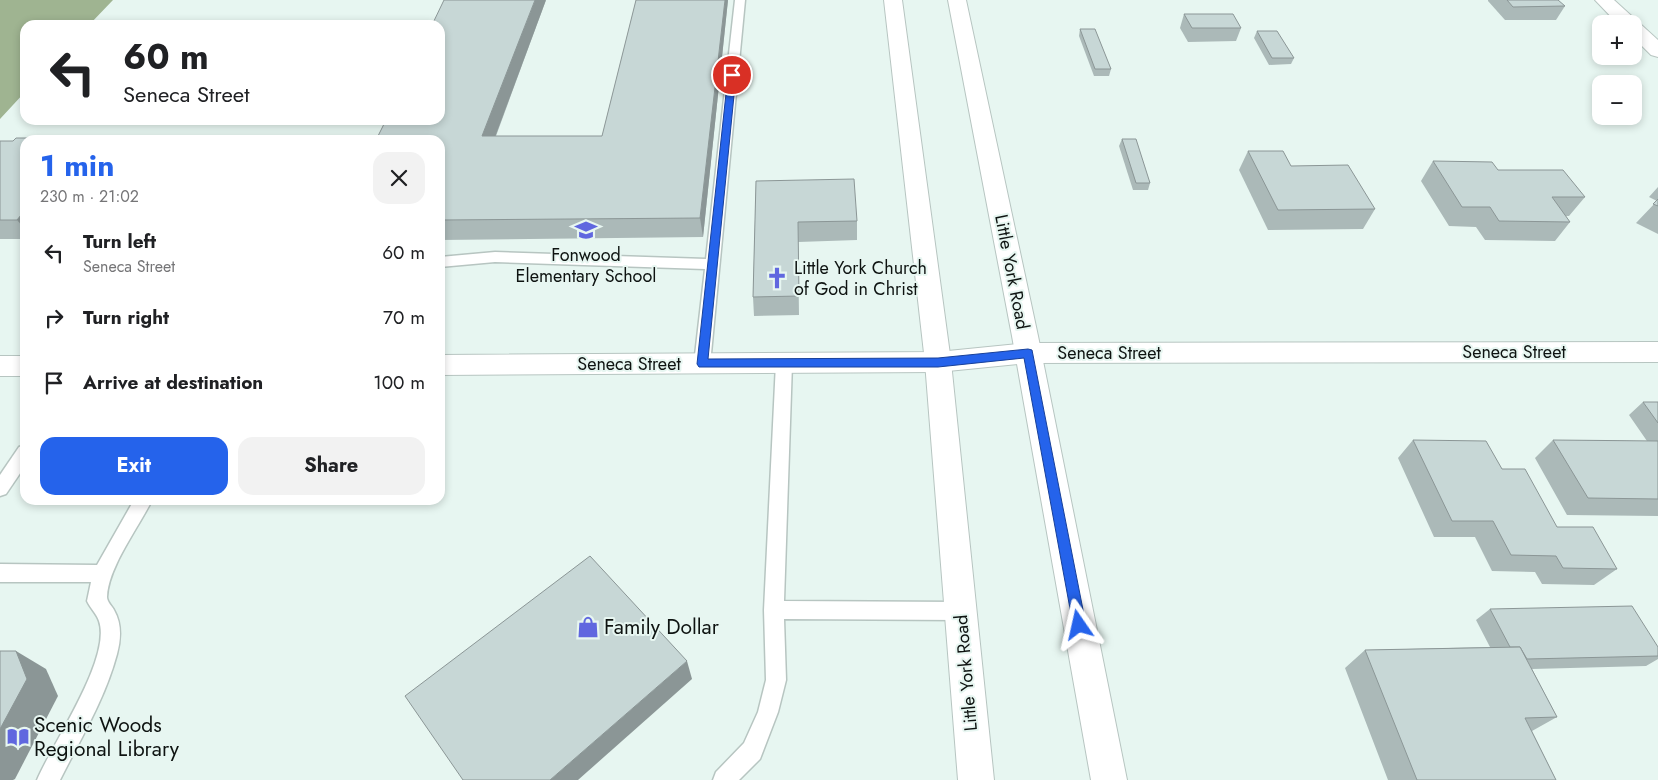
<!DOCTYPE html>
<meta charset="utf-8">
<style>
body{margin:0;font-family:Jost,sans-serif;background:#f2f2f2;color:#202124;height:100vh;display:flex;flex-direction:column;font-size:19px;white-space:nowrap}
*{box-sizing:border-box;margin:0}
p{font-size:16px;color:#757577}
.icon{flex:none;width:28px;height:28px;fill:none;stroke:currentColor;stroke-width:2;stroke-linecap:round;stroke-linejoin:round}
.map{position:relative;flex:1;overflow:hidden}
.side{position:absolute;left:20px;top:135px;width:425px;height:370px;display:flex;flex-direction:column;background:#fff;border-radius:15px;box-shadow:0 2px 8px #0003}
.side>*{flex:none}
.banner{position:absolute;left:20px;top:20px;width:425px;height:105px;border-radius:15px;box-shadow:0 2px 8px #0003;background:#fff;color:#202124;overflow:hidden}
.tools{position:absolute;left:1592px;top:15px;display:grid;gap:10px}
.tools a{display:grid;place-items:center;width:50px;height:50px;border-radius:10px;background:#fff;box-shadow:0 2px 8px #0003;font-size:25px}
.pin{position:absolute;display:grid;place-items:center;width:42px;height:42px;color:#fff;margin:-21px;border:2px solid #fff;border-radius:50%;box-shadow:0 1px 5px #0007}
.me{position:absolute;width:55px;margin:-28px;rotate:349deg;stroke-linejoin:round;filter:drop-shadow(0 0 4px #0008)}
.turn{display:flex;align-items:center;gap:18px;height:105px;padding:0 20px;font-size:22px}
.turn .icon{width:65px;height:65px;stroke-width:2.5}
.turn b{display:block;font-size:35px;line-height:42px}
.round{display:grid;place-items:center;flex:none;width:52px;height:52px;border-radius:15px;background:#f2f2f2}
.headline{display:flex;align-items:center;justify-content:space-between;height:85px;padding:0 20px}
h1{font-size:30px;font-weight:700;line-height:38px;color:#2563eb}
.action{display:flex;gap:10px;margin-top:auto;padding:10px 20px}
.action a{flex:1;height:58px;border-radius:15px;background:#2563eb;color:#fff;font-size:20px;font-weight:700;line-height:58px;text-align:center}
.action a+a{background:#f2f2f2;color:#202124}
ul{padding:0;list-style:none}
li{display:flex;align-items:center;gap:15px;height:65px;padding:0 20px}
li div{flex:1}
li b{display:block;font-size:19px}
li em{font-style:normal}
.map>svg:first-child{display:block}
.forest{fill:#9fb491}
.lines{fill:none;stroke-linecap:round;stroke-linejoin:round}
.lane-casing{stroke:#b7c5c1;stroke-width:3}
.street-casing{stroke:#b7c5c1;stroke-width:2}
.secondary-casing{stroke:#b7c5c1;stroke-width:2}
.lane{fill:#fff;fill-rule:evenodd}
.street{fill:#fff;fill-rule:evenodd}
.secondary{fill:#fff;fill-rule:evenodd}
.wall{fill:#abb9b8}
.shaded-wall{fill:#8b9696}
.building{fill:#c7d7d6;stroke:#8b9696}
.route{fill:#2563eb;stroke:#184099}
.labels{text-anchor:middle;stroke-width:4;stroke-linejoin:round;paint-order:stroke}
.poi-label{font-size:18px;fill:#0e1311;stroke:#e7f6f1}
.street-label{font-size:18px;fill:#0e1311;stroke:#e7f6f1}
.near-poi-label{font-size:21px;fill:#0e1311;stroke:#e7f6f1;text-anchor:start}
</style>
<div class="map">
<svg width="1658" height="780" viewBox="0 0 1658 780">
<rect width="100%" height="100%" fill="#e7f6f1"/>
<polygon class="forest" points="0,0 113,0 89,25 25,25 25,92 0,119"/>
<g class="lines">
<g class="lane-casing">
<g id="lane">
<polygon points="735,0 745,0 710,364 708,368 702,370 696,368 694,364 705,269 495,262 440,267 440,257 495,252 706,259"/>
<polygon points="784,357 790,359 792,363 784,601 960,602 967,605 970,611 967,617 960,620 784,619 786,680 778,712 760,759 739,780 713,780 716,772 744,743 758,712 766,680 764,610 776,363 778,359"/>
<polygon points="25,445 25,466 6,494 0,496 0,475 19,447"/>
<path d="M134,500H152C139,527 108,567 107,597C107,602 112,606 114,610C122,624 121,639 117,654C105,699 80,740 60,780H37C52,744 112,658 99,621C97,614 90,608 87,601L91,582H0V564L97,565Z"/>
</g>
</g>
<g class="street-casing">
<g id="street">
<polygon points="1595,0 1614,0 1658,40 1658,57 1651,55 1634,38 1634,24 1618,24"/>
<polygon points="1658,342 1658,362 1028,363 938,372 440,375 440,355 938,352 1028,343"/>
<rect x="0" y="356" width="25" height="20"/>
</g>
</g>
<g class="secondary-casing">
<g id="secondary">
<polygon points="884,0 902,0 951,362 994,780 958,780 925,362"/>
<polygon points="948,0 966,0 1038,336 1127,780 1091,780 1012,336"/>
</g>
</g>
<use href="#lane" class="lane"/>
<use href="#street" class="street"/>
<use href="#secondary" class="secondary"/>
</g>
<g class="wall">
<polygon points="546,0 496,136 602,136 728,0 703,237 440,240 440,140"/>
<polygon points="1488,0 1507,0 1565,6 1556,20 1505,20 1488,1"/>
<polygon points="1184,14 1241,28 1236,41 1188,42 1180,28"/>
<polygon points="1080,29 1111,69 1109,76 1094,76 1079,36"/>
<polygon points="1257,31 1294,58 1291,64 1269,65 1254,38"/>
<polygon points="16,138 85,138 87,140 25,140 25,239 0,239 0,141 13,141"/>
<polygon points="1122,139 1150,183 1148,190 1133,190 1119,146"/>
<polygon points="1248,151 1291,166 1375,209 1363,229 1268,230 1239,170"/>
<polygon points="1433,161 1498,170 1585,197 1569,216 1566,216 1570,222 1555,241 1485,240 1476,227 1449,226 1421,181"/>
<polygon points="756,181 857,221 857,240 798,242 799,315 754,316 753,297"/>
<polygon points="1658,187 1658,234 1636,223 1657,201 1649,197"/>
<polygon points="1643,402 1658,402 1658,516 1567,515 1535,458 1553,440 1647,441 1629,415"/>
<polygon points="1413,440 1502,469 1557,527 1617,569 1594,585 1542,584 1535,572 1492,571 1475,537 1434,537 1398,458"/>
<polygon points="1490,609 1658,647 1658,659 1646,666 1532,669 1557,717 1532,731 1556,780 1388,780 1345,668 1365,650 1490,647 1476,620"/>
</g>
<g class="shaded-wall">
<polygon points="535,0 546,0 488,156 482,136"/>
<polygon points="725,0 728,0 703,237 700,218"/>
<polygon points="25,210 25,229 17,220"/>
<polygon points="16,651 46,669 58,696 15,779 13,780 0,780 0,729"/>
<polygon points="687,661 692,679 578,780 550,780"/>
</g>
<g class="building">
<polygon points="444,0 535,0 482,136 602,136 636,0 725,0 700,218 440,220 440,140 376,140 386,120 440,120 440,25 432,25"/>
<polygon points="1507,0 1558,0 1565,6 1513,7"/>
<polygon points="1184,14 1233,14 1241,28 1192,28"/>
<polygon points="1080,29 1095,29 1111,69 1095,69"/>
<polygon points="1257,31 1277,31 1294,58 1272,58"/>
<polygon points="16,138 85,138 83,140 25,140 25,210 17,220 0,220 0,141 13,141"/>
<polygon points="1122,139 1136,139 1150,183 1136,183"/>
<polygon points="1248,151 1283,151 1291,166 1348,165 1375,209 1278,210"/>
<polygon points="1433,161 1492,162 1498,170 1563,170 1585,197 1552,197 1570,222 1499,221 1490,207 1462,207"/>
<polygon points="854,179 857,221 798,222 799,296 753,297 756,181"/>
<polygon points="1658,199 1658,206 1653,204"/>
<polygon points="1643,402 1658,402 1658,423"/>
<polygon points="1413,440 1486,441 1502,469 1525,469 1557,527 1593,527 1617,569 1563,568 1556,556 1511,555 1493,521 1452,521"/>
<polygon points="1553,440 1658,441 1658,499 1588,498"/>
<polygon points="590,556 687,661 550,780 463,780 405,696"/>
<polygon points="1632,606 1658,647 1658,656 1527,659 1520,647 1510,647 1490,609"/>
<polygon points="1520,647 1557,717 1525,718 1556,780 1417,780 1365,650"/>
<polygon points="0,651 16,651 27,679 0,729"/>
</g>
<polygon class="route" points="732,73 736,75 708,359 938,358 1028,349 1032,350 1086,625 1084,629 1079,631 1075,629 1073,625 1024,358 938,367 699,367 697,364 728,75"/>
<defs>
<g id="school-bare" transform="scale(1.725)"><path d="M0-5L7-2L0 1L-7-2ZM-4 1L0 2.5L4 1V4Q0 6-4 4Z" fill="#6067df" stroke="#e7f6f1" stroke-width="2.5" paint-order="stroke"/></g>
<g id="church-bare" transform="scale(1.725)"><path d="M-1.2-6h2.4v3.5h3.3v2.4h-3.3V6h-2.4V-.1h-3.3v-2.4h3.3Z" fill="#6067df" stroke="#e7f6f1" stroke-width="2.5" paint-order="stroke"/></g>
<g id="shop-bare" transform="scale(1.725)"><path d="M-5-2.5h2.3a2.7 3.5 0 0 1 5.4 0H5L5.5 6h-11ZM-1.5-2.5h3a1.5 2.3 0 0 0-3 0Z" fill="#6067df" stroke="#e7f6f1" stroke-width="2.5" paint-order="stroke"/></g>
<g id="library-bare" transform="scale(1.725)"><path d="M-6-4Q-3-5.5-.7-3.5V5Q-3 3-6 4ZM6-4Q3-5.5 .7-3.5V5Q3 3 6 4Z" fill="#6067df" stroke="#e7f6f1" stroke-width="2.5" paint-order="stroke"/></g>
</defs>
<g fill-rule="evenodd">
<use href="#school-bare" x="586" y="230"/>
<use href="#church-bare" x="777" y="278"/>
<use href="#shop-bare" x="588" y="627"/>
<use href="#library-bare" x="18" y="737"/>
</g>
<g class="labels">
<g class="poi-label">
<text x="586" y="261">Fonwood<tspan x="586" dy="21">Elementary School</tspan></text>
<text x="794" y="274" text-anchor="start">Little York Church<tspan x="794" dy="21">of God in Christ</tspan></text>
</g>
<g class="street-label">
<text transform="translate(1012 272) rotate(79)" y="6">Little York Road</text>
<text x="1514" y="358">Seneca Street</text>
<text x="1109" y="359">Seneca Street</text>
<text x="629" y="370">Seneca Street</text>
<text transform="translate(966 673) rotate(-95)" y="6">Little York Road</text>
</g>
<g class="near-poi-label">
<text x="604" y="634">Family Dollar</text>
<text x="34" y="732">Scenic Woods<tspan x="34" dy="24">Regional Library</tspan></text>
</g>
</g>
</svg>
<div class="tools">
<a>+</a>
<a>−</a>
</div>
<div class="pin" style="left:732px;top:75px;background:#d93025"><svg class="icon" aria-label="arrive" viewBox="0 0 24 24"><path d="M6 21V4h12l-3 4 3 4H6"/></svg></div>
<svg class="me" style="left:1079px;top:625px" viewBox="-20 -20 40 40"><path d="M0-17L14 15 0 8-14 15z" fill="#2563eb" stroke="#fff" stroke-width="4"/></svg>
<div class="banner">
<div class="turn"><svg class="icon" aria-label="left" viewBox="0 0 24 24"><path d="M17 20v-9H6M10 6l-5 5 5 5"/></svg><div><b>60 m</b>Seneca Street</div></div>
</div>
<section class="side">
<div class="headline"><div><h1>1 min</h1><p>230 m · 21:02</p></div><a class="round"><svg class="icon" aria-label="close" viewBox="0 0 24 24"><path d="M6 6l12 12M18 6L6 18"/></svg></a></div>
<ul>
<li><svg class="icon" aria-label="left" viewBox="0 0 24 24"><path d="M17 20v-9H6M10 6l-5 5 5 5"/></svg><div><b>Turn left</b><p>Seneca Street</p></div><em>60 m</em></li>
<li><svg class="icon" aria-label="right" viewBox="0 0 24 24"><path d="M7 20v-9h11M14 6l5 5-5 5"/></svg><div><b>Turn right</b></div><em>70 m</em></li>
<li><svg class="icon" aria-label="arrive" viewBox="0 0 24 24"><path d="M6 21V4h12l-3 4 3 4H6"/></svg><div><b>Arrive at destination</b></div><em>100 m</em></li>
</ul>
<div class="action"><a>Exit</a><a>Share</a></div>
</section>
</div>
